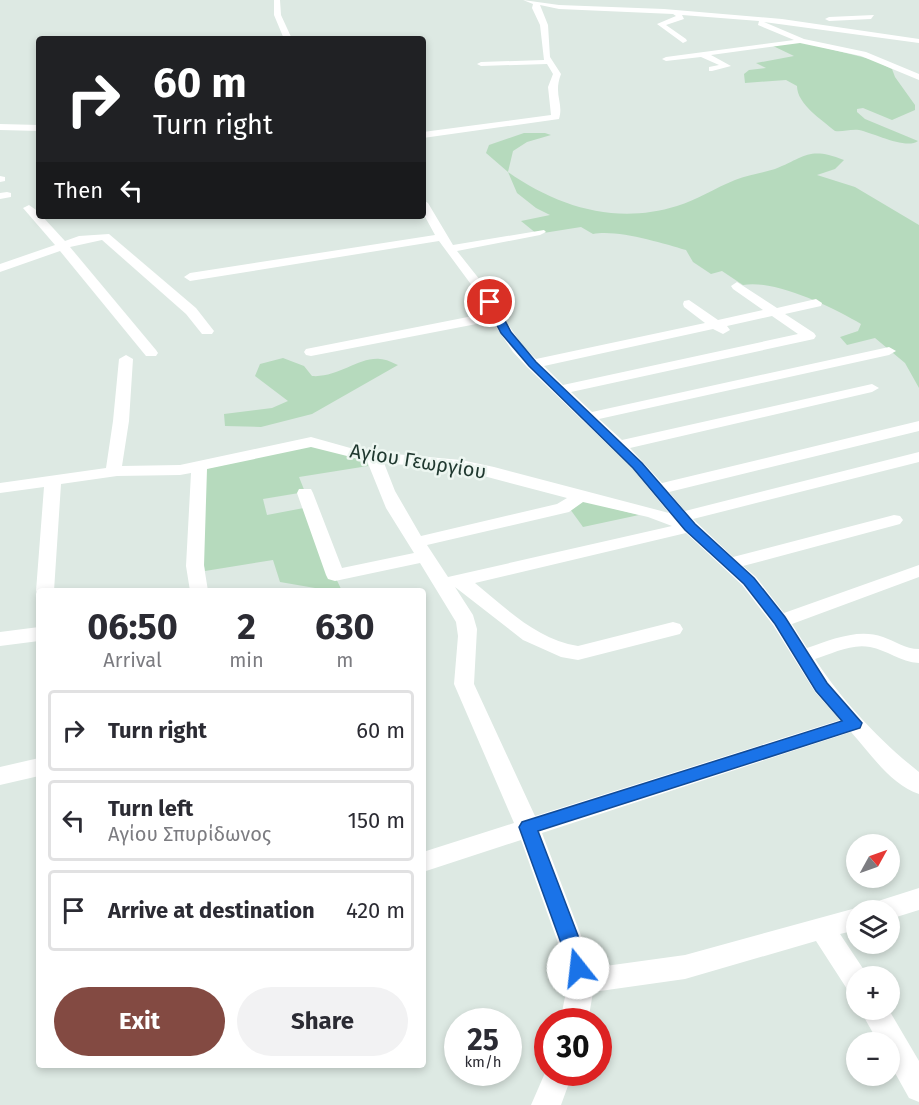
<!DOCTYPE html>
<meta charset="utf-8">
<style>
body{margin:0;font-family:"Fira Sans",sans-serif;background:#f2f2f3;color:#2b2b33;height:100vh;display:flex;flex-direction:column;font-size:22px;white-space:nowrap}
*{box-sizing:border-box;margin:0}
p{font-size:20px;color:#7c7c81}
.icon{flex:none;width:33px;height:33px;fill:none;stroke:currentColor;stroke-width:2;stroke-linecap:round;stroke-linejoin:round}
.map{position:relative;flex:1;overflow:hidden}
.side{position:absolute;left:36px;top:588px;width:390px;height:480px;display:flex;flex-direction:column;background:#fff;border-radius:6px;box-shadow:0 3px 9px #0003}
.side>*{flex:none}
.banner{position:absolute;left:36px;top:36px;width:390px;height:183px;border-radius:6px;box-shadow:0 3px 9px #0003;background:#202124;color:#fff;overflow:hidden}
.needle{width:39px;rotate:50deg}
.tools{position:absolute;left:846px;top:834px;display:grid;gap:12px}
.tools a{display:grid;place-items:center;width:54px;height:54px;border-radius:50%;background:#fff;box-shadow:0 3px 9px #0003;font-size:30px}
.speed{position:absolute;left:444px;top:1008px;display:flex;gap:12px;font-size:30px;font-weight:700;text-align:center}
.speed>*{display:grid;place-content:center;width:78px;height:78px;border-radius:50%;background:#fff;box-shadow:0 3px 9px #0003;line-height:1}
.speed small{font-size:15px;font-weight:400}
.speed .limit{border:9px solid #d22;background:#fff;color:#111}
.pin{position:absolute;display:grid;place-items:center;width:51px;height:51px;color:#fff;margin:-26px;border:3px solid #fff;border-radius:50%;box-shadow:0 2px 6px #0007}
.me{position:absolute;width:66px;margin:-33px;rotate:344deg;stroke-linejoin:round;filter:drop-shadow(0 0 4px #0008)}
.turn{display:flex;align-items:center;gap:21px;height:126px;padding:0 18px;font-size:27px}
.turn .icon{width:78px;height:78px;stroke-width:2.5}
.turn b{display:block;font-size:42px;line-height:51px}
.then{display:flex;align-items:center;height:57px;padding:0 18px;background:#0003;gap:12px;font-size:22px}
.eta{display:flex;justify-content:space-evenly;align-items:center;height:102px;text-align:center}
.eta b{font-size:36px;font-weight:700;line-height:42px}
.cta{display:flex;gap:12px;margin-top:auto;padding:12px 18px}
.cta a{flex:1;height:69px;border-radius:36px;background:#834a42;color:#fff;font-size:24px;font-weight:700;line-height:69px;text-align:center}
.cta a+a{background:#f2f2f3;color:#2b2b33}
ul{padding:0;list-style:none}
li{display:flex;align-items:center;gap:18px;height:81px;margin:0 12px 9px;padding:0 6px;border:3px solid #e1e1e2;border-radius:6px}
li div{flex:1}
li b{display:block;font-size:22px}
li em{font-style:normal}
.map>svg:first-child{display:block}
.green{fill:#b6dabd}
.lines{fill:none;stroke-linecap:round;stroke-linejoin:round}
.minor{fill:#fff;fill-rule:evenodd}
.route{fill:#1a73e8;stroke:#114b97;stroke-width:1.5}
.labels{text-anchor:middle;stroke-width:5;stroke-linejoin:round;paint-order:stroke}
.street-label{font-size:20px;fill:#1f382f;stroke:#edf6f1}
</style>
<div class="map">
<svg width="919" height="1105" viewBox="0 0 919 1105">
<rect width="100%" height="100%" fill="#dde9e3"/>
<g class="green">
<path d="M802,42L874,60L892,69L895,77L915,105V110L892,120L863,108L857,109V112L865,119L918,141C906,150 874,133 859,130C850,129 843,132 835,131C822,120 797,104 797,86L786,80L745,83L744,74L749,70L766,68L756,63L794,56L771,45Z"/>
<path d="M524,133H545L551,135L527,142L513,151L508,172C558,207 616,225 677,206C697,200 715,188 735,180C748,175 762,173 775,169C805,157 809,146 844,160L835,169L817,175L855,187L919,225V388L905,363L875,338L847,345L840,337L858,331L861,324C834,308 775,279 743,285L722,271L711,274L693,262L686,250C662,243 617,229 593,234L581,227L537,234L521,221L550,215L536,208L517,193L508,172L486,153L489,145Z"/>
<path d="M283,358L304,366L312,376C338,378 358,357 380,359C386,359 393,363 398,365L312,414L261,427L225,426L224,414L272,408L288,401L255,376L260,364Z"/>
<polygon points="316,446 367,461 368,466 299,477 305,492 263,499 267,515 309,507 321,547 342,591 316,591 315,588 280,582 273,560 205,571 201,545 205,469 298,448"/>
<polygon points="584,501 639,515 583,527 570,509"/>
</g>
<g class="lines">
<g class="minor">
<polygon points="274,0 280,0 281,15 292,39 284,39 274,15"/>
<path d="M523,0L559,5L664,9L782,19L919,39V43L764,22L804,39L866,52L919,74V80L861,56L800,43L711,55L731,66L712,71H709V67L719,65L701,57L666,61L662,59L666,57L794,40L758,25L759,21L682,15L684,19L666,25L686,39L687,41L683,43L657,24L676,16L673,14L559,9L540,5L548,25L550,57L561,74C553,95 564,102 559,119L423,138V132L551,115L548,87L553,74L547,64L481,66L477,64L481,62L544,60L540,25L532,8L533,4Z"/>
<polygon points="874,15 871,19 829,21 825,19 829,17"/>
<polygon points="0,124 39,125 39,131 0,130"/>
<polygon points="0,176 5,177 5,181 0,182"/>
<polygon points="7,192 11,193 11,197 0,199 0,193"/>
<path d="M423,200L428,203L453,245L544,230L546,232L540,235L457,251L495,299L502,316L523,346L536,359L705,323L684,307L683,304L684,301L689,300L718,320L763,310L733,289L731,286L737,282L777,308L816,299L822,303L821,306L785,314L814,333L816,336L814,339L571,392L592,412L889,347L896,351L889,355L599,419L622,440L872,384L879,388L872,392L630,448L662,483L919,421V431L669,492L685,511L919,452V462L693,519L733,557L894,515L900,516L903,520L900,524L743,566L756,577L784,613L919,565V577L792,624L807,648C831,640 858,628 883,637C895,641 905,649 919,649V663C900,662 887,650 870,647C852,643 831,654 815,659C841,700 881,742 919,772V794C891,785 870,753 851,732L542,833L588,954L591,968L685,955L856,908L863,910H856V930L840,934L868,976H856V992L847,989L816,941L685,979L593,992L588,1022H560L568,982L562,954L521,840L423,872V852L514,823L454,684L458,636L456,622L420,563L335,581L328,579L326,575L297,493L299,489H311L313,493L342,568L414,553L386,508L367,461L311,447L207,469L204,566L208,591H190L186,566L191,473L180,475L117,476L61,484L54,591H39V595L36,591L44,487L0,493V483L106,468L113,421L119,359L126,355L133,359L129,421L122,466L180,465L311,437L361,451L461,460L494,467L669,513L632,468L527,367L513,352L492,321L311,356L306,355L304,352L306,349L311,348L488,313L484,302L439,241L190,281L184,277L190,273L435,235L423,213ZM772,316L798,334L563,385L544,366L713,329L723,334L730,330L727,326ZM384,463L461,470L567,498L557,504L421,536L395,491ZM583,502L648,517L672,526L448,577L427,545L569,512ZM686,533L742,585L773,625L815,692L840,720L535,816L474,684L477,629L473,615L455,587L523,640L561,657L578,660L680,634L683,629L680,624L673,622L578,646C536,639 506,608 475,583Z"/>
<polygon points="29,205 39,212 39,216 42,216 65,241 79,236 109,234 196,308 214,331 212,334 202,334 186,314 102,240 70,247 156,350 158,353 156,356 146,356 60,251 0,272 0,264 55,245 23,208"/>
<polygon points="39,627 39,641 0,646 0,632"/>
<polygon points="39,758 39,776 0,785 0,767"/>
<polygon points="919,888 919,910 890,919 890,910 871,910 875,902"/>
<polygon points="860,1010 889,1010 919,1061 919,1102 909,1098 890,1064 890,1042 878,1042"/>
<polygon points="548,1066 548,1072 573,1072 561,1105 531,1105"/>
</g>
</g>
<polygon class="route" points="487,300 494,300 511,332 536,362 642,463 695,524 754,578 785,617 827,683 862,723 860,728 538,831 585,954 588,968 585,975 578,977 571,975 565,954 519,827 522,822 842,721 816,691 775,624 744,584 685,530 633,468 529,366 501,333 485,302"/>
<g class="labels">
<g class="street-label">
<text transform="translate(418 461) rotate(9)" y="7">Αγίου Γεωργίου</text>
</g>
</g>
</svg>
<div class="tools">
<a><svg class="needle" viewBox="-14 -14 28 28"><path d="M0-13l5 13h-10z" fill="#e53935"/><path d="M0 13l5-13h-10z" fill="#7c7c81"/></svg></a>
<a><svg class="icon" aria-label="layers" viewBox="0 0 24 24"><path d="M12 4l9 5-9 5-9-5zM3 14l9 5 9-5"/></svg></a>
<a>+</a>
<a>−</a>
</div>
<div class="speed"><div>25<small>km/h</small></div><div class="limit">30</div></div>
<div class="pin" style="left:490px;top:302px;background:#d93025"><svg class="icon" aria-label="arrive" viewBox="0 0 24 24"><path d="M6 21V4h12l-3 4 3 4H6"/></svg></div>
<svg class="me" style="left:578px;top:968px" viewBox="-20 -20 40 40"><circle r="19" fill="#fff"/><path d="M0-13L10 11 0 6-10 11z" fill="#1a73e8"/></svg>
<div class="banner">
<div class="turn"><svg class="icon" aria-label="right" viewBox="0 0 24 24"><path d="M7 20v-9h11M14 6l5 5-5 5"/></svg><div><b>60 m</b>Turn right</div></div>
<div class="then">Then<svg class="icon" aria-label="left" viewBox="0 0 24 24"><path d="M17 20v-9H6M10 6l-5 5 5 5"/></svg></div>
</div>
<section class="side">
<div class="eta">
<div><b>06:50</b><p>Arrival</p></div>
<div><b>2</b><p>min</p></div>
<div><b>630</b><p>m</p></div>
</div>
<ul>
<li><svg class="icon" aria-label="right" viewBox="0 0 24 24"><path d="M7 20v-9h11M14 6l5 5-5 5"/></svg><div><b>Turn right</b></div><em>60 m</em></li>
<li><svg class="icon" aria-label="left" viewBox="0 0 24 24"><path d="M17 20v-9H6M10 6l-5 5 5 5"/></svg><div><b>Turn left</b><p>Αγίου Σπυρίδωνος</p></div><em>150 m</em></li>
<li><svg class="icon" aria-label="arrive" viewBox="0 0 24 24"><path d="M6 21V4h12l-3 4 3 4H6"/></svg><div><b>Arrive at destination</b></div><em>420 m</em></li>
</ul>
<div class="cta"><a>Exit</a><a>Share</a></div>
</section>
</div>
